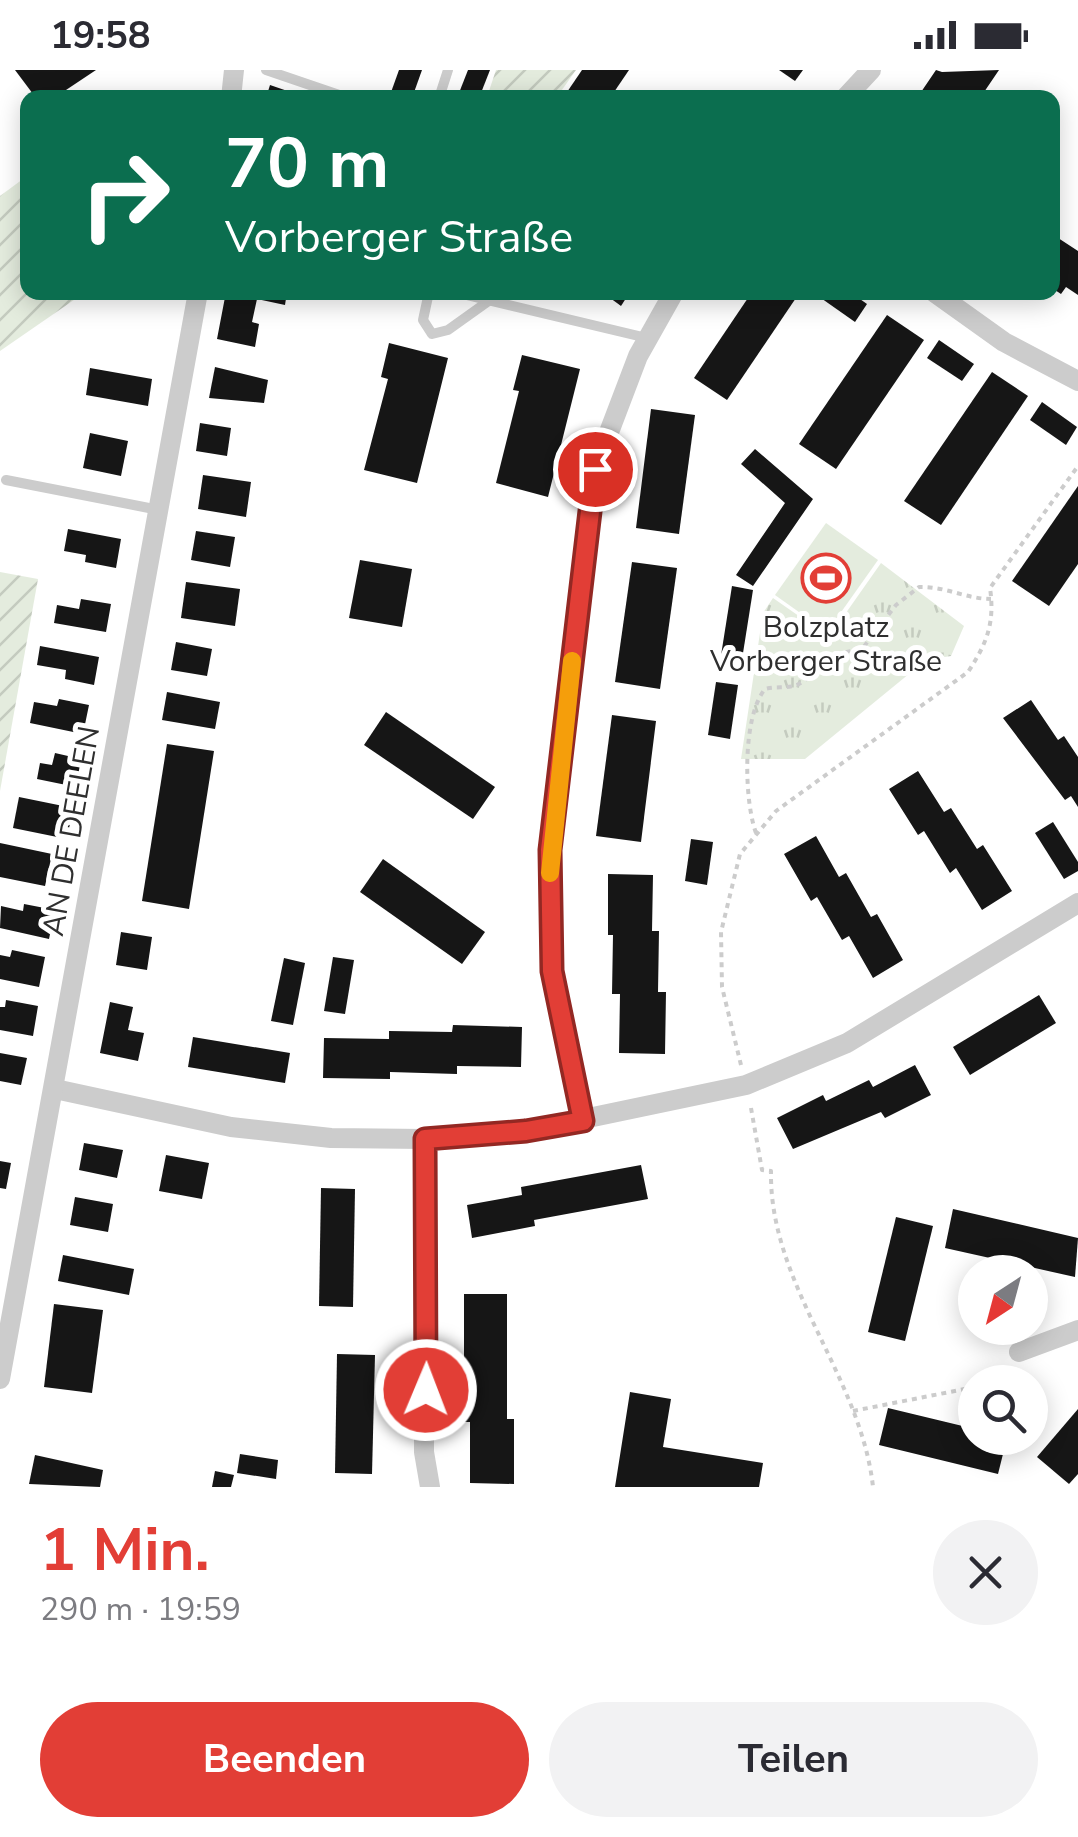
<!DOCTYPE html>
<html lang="de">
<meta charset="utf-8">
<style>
body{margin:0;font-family:"Nunito Sans",sans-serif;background:#f2f2f3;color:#2b2b33;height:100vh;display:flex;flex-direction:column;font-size:38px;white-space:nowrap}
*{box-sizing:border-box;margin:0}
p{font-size:32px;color:#7c7c81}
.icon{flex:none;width:55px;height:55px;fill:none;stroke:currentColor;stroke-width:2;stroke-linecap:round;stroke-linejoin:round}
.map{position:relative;height:1417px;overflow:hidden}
.side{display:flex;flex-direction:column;background:#fff;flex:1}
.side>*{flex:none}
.banner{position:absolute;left:20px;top:20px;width:1040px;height:210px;border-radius:20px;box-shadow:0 5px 25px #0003;background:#0b6e4f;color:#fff;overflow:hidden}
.needle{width:65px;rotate:216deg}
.controls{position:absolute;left:958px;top:1185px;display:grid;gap:20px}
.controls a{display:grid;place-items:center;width:90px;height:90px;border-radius:50%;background:#fff;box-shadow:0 5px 25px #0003;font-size:50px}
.pin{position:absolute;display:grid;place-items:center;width:85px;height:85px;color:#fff;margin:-42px;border:5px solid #fff;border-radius:50%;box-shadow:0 2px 10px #0007}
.me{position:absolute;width:110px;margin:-55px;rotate:1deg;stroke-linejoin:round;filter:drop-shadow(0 0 8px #0008)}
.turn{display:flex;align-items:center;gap:35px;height:210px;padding:0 40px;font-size:45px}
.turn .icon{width:130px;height:130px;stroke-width:2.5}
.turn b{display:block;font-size:70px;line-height:85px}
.round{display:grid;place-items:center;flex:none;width:105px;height:105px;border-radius:52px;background:#f2f2f3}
.headline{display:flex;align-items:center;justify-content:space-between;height:170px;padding:0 40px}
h1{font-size:60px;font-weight:700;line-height:75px;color:#e23e36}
.button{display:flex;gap:20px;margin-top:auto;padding:20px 40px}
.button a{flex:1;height:115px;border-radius:60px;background:#e23e36;color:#fff;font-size:40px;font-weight:700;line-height:115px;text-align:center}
.button a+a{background:#f2f2f3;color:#2b2b33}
.status{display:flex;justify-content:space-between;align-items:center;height:70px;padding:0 50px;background:#fff;direction:ltr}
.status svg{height:28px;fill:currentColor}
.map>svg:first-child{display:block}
.grass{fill:url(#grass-tufts)}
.garden{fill:url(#garden-furrows)}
.pitch{fill:#e4ecde}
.building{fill:#161616}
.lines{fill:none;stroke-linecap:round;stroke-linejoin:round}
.path{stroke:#ccc;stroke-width:4;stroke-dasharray:5 5;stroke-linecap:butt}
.service{stroke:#ccc;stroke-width:10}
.minor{stroke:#ccc;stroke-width:20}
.route-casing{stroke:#932823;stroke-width:25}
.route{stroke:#e23e36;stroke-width:18}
.slow{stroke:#f59e0b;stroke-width:18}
.labels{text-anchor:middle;stroke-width:10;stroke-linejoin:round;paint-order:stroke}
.poi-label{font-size:30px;fill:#2f2f2f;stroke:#fff}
.street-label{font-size:30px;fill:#2f2f2f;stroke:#fff}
</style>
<div class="status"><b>19:58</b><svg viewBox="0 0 49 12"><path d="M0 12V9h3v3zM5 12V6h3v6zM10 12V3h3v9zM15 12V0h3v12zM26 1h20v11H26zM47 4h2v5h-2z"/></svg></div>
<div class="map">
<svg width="1078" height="1417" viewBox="0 0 1078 1417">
<defs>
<pattern id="grass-tufts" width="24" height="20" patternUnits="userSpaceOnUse" patternTransform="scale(2.5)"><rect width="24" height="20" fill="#e4ecde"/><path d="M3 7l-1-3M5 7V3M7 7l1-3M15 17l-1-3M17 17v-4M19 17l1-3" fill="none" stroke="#c4cbbf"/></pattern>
<pattern id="garden-furrows" width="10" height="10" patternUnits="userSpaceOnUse" patternTransform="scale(2.5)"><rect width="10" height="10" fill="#e4ecde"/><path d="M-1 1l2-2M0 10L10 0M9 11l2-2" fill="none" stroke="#c4cbbf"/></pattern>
</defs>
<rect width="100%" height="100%" fill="#fff"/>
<polygon class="grass" points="881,493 964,556 951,586 926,590 805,689 741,689 763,543 773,528 829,567"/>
<g class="garden">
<polygon points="496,0 576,0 557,27 487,27"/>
<polygon points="27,106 28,222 84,223 0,281 0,126"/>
<polygon points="0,502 38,509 0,721"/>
</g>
<polygon class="pitch" points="826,453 878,490 827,562 775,525"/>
<g class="building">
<polygon points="15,0 96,0 54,28 36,28"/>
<polygon points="399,0 422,0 412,28 390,25"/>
<polygon points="468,0 490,0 479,28 457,28"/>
<polygon points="582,0 629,0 610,28 563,28"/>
<polygon points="779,0 803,0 795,11"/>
<polygon points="936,0 942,2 999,0 980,28 917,28"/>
<polygon points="270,15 305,27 304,28 266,28"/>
<polygon points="1052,164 1078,181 1078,225 1066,217 1061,224 1052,218"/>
<polygon points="226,222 287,222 285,235 257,229 252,252 259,254 255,277 217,269"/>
<polygon points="602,222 630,222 621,236"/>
<polygon points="752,222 800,222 727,330 694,308"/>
<polygon points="820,222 850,222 867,234 855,252 818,226"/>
<polygon points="887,245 924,270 836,399 799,374"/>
<polygon points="939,270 974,294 962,311 927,288"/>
<polygon points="389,273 448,288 417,413 364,400 388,309 381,307"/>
<polygon points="522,285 580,299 548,427 496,413 519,321 513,320"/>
<polygon points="215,297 268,310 264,333 209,328"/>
<polygon points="90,298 152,309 148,336 86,325"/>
<polygon points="992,302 1028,326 941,455 904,431"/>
<polygon points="1042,332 1077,357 1066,375 1030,350"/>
<polygon points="651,339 695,345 679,464 636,458"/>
<polygon points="200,353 231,358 227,386 196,381"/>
<polygon points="90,363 128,371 121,406 83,398"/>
<polygon points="755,379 813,429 753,516 736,505 785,433 741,394"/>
<polygon points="203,405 251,412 246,447 198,439"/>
<polygon points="1078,416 1078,494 1049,536 1012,511"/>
<polygon points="68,459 121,469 116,498 85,492 86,485 64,481"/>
<polygon points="196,461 235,467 230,497 191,490"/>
<polygon points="360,490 412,499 402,557 349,548"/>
<polygon points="632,492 677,498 660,619 615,612"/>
<polygon points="186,512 240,519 235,556 181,548"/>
<polygon points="732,516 753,520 740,602 719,598"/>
<polygon points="81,529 111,534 106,562 54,553 57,535 79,539"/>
<polygon points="176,572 212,579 207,606 171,600"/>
<polygon points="40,576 99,587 94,615 65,609 66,600 37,595"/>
<polygon points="716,612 738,615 730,669 708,665"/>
<polygon points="167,622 220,632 215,659 162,650"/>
<polygon points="59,629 89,635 83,664 30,653 34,632 57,636"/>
<polygon points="1031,630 1058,670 1064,666 1078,687 1078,737 1071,726 1065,730 1003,648"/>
<polygon points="386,642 495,717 473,749 364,675"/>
<polygon points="612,645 656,651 641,772 596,766"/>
<polygon points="167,674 214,681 189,839 142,831"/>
<polygon points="55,683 81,689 76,717 37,709 40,693 52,695"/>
<polygon points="918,701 944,742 951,738 977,779 983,775 1012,821 982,840 956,798 950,803 924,761 918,765 889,719"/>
<polygon points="19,727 73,738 67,769 13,758"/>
<polygon points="1053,752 1078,792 1078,801 1064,809 1035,763"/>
<polygon points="816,766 839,807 846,803 871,847 877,844 903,890 873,908 849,866 842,870 817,827 811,831 784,784"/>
<polygon points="691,769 713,772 707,815 685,811"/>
<polygon points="0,773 52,784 45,816 0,807"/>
<polygon points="383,789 485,862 462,894 360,822"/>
<polygon points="608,804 653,805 652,861 659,861 658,922 666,922 665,984 619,983 620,924 612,924 613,865 608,865"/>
<polygon points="24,834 55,840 49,869 0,858 1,836 23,841"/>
<polygon points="121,862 152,867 147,900 116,895"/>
<polygon points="12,880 45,887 39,917 0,909 0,885 10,887"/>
<polygon points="333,887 354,890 345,944 324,941"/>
<polygon points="284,888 305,893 293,955 271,951"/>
<polygon points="1039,925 1056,953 970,1005 953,977"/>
<polygon points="6,930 38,936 33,966 0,960 0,937 5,937"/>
<polygon points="110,932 133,937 128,960 144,963 138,991 100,983"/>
<polygon points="453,955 522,957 521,997 457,996 457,1004 390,1002 390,1009 323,1008 324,968 389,969 389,961 452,962"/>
<polygon points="193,967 290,983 285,1013 188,997"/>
<polygon points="0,983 27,988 21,1015 0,1011"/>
<polygon points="915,995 931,1025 885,1048 881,1042 793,1079 777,1048 823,1025 826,1031 869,1010 873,1017"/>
<polygon points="84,1073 123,1080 117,1108 79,1100"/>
<polygon points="166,1085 209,1093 202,1129 159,1121"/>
<polygon points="0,1091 11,1093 6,1119 0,1118"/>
<polygon points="641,1095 648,1129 534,1150 535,1156 472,1168 467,1135 522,1125 521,1117"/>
<polygon points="321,1118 355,1119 353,1237 319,1236"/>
<polygon points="75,1127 113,1134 108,1162 70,1155"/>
<polygon points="953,1139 1078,1168 1075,1207 945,1178"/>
<polygon points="896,1147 933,1156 905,1271 868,1262"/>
<polygon points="63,1185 134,1199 129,1225 58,1211"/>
<polygon points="464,1224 507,1224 507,1349 514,1349 514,1414 470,1413 470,1352 464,1352"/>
<polygon points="54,1234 103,1240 92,1323 44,1317"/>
<polygon points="337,1284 375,1285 372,1404 335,1403"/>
<polygon points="630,1322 671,1329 663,1377 763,1393 759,1417 615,1417"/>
<polygon points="888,1338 975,1359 975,1368 1007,1368 998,1404 879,1375"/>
<polygon points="1078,1339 1078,1404 1069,1414 1037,1387"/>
<polygon points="240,1384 278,1390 276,1409 237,1403"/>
<polygon points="35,1385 103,1400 100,1417 29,1414"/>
<polygon points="215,1401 234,1405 231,1417 212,1417"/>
</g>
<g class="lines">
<g class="path">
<path d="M756,763C744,730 742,647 765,619C779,615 792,621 805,610C834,587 821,586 862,579L896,535L919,517C945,516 966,529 991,529"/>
<path d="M741,995L722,917L721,862L740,784L776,741L968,602C987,573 995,553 990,518L1078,396"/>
<path d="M751,1038L762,1100L771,1101C769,1215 861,1306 873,1417"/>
<polyline points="993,1312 1006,1297"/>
<polyline points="853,1341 975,1317"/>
</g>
<g class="service">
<polyline points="266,0 348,28"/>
<polyline points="439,28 448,0"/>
<polyline points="429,222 423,250 432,264 448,260 490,230"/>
<polyline points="454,222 647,268"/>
<polyline points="6,410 159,440"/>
</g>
<g class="minor">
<polyline points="231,28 234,0"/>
<polyline points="845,28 871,0"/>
<polyline points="934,222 1004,272 1078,311"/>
<polyline points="55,1019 231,1057 331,1068 425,1069 526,1061 746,1015 847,973 1078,833"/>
<polyline points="583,1051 551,901 550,779 595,399 638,286 674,222"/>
<polyline points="425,1069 424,1382 430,1417"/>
<polyline points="1019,1282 1078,1260"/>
<polyline points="0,1309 198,222"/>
</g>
</g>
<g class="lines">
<g class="route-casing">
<polyline id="route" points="426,1320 425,1069 526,1061 583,1051 552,901 550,780 595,399"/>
</g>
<use href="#route" class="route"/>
<polyline class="slow" points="550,803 572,591"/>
</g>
<defs>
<g id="stadium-ring" transform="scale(2.5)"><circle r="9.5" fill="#fff" stroke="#e23e36" stroke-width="1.5"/><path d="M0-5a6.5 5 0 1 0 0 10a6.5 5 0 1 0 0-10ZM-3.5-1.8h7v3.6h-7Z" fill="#e23e36"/></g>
</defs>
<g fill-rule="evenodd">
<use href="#stadium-ring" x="826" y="508"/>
</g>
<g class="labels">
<g class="poi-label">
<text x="826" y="567">Bolzplatz<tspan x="826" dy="34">Vorberger Straße</tspan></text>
</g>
<g class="street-label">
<text transform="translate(71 761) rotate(-80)" y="10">AN DE DEELEN</text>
</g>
</g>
</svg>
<div class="controls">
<a><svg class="needle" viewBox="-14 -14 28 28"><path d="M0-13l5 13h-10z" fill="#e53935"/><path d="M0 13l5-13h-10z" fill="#7c7c81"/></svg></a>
<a><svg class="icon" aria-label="search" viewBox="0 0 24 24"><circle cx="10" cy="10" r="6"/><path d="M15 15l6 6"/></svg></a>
</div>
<div class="pin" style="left:595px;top:399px;background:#d93025"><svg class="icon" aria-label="arrive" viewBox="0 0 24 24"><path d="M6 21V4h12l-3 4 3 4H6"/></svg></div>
<svg class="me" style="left:426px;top:1320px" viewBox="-20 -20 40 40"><circle r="17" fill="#e23e36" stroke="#fff" stroke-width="3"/><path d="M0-11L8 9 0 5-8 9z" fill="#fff"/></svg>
<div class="banner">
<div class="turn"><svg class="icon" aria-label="right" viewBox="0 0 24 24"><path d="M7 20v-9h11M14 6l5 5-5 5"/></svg><div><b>70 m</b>Vorberger Straße</div></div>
</div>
</div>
<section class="side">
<div class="headline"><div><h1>1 Min.</h1><p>290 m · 19:59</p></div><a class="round"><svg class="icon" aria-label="close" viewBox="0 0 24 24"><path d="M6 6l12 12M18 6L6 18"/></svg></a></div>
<div class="button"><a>Beenden</a><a>Teilen</a></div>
</section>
